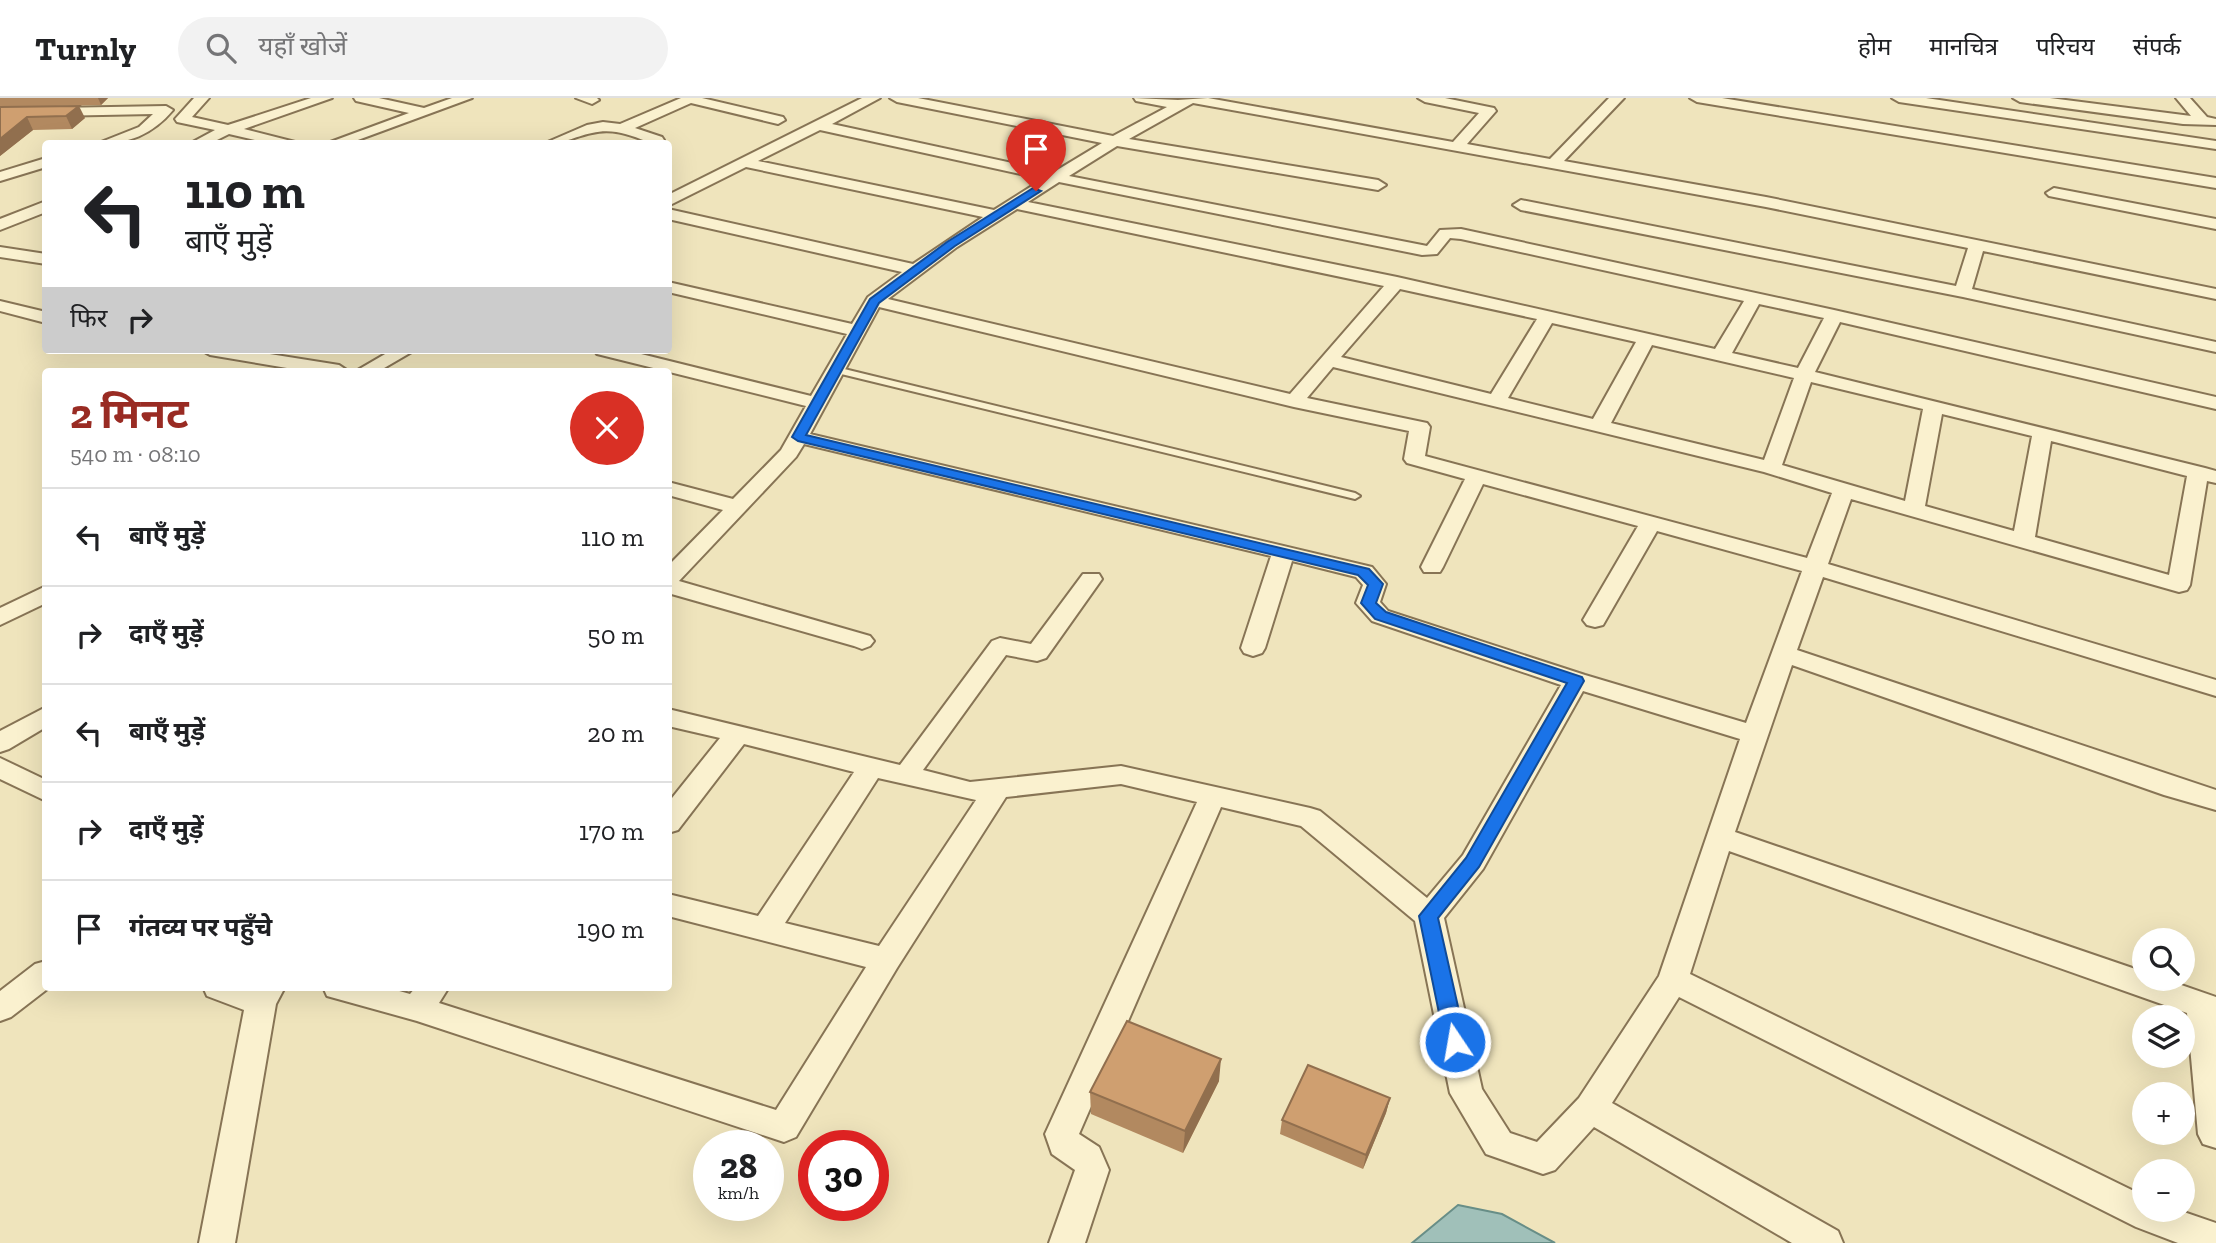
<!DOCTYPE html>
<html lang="hi">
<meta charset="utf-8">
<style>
body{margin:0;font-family:"Zilla Slab","Noto Sans Devanagari",serif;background:#f2f2f2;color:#202124;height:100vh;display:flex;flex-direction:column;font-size:26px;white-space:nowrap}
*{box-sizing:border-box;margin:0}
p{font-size:23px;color:#757577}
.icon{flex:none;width:38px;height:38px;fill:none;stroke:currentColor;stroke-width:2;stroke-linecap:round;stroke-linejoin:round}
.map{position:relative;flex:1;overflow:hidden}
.side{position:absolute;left:42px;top:270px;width:630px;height:623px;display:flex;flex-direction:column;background:#fff;border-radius:7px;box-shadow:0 7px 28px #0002}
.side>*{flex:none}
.hud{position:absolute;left:42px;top:42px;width:630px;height:214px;border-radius:7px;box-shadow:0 7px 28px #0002;background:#fff;color:#202124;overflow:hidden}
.buttons{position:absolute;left:2132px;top:830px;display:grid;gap:14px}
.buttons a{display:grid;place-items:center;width:63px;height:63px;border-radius:50%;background:#fff;box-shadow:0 7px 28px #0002;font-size:35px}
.speed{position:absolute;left:693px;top:1032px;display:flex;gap:14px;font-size:35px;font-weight:700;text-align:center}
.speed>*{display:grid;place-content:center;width:91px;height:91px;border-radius:50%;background:#fff;box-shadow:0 7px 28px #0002;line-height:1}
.speed small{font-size:18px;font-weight:400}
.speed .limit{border:10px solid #d22;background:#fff;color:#111}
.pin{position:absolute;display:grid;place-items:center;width:60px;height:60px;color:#fff;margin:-72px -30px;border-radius:50% 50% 50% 0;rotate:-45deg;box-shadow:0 0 7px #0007}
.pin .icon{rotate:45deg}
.me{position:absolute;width:77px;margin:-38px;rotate:348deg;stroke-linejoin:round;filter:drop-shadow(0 0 5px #0008)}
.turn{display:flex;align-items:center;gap:24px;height:147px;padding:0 28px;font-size:32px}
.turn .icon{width:91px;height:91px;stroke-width:2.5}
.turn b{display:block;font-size:49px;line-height:60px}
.then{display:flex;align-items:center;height:66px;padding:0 28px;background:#0003;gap:14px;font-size:26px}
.round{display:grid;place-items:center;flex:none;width:74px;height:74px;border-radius:37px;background:#f2f2f2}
.overview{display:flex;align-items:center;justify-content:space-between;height:119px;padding:0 28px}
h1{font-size:42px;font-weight:700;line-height:52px;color:#992b23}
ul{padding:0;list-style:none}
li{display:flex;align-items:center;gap:21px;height:98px;padding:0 28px;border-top:2px solid #e0e0e0}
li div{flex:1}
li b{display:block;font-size:26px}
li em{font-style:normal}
header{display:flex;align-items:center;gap:42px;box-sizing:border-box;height:98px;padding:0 35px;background:#fff;border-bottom:2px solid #e0e0e0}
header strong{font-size:33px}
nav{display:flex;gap:38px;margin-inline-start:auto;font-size:24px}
.search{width:490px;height:63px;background:#f2f2f2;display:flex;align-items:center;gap:18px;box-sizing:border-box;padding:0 24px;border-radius:38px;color:#757577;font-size:26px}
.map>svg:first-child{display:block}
.water{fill:#a0c0b9;stroke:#688e87;stroke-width:2}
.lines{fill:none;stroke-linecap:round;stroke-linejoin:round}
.lane-casing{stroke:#877455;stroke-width:4}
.street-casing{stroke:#877455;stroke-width:4}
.lane{fill:#faf1cf;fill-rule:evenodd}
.street{fill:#faf1cf;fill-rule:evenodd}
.wall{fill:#b28960}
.shaded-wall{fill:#916f4e}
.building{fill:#cf9f70;stroke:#916f4e;stroke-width:2}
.route{fill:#1a73e8;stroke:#114b97;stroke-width:2}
</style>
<header>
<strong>Turnly</strong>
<div class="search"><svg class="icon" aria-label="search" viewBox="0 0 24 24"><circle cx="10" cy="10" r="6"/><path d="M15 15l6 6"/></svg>यहाँ खोजें</div>
<nav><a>होम</a><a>मानचित्र</a><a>परिचय</a><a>संपर्क</a></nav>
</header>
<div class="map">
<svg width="2216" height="1145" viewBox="0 0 2216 1145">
<rect width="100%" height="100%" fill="#efe4bc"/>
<polygon class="water" points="1458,1107 1502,1116 1555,1145 1412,1145"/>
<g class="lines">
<g class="lane-casing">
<polygon id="lane" points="836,269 1355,395 1360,398 1355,401 833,274 833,270"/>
</g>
<g class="street-casing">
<g id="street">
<polygon points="194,0 209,0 192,19 228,27 311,0 332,0 244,31 303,46 273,46 229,36 209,46 189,46 215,32 177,24 175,21"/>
<polygon points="354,0 379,0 424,10 452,0 472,0 347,46 325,46 409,15 356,3"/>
<polygon points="576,0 597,0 599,2 592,6"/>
<path d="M681,0H702L783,19L785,22L778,26L691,5L635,30L662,39L664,42L661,46H644L646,43C628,36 611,30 592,35C573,39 564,46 543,46L587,27L603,24L620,26Z"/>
<path d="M862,0H880L832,26L1054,74L1102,45L897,4L890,0H918L1113,38L1167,9L1136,3L1134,0L1178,2L1208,0L1453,44L1479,15L1425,4L1418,0H1445L1494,10L1496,13L1467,46L1550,61L1609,0H1624L1564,63L1766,99L2216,191V201L1983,153L1972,191L2216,244V254L1963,199L1521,112L1513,107L1521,102L1956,188L1968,150L1766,109L1193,5L1129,41L1378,82L1386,87L1378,92L1117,48L1069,78L1422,147L1427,148L1440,132L1461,131L1834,212L2216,299V311L1840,224L1815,274L2205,370L2216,373V385L2207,383L2190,487L2187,492L2179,494L1851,401L1828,466L2216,582V598L1823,479L1797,552L2216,692V712L2164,697L1792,567L1735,734L2144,874V880H2161L2216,899V1050L2203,1046L2198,1036L2187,915L1729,753L1690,876L2144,1098V1111H2175L2216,1125V1145H2178L2136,1129L1679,899L1612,1005L1838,1133L1843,1145H1792L1594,1029L1555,1072L1543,1076L1486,1056L1450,995L1415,823L1301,728L1221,709L1079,1036L1099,1049L1109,1072L1085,1145H1049L1075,1072L1052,1056L1045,1036L1197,704L1121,686L1006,699L897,870L796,1039L784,1044L417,923L327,898L323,889H385L410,896L416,889H449L439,905L776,1012L866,869L668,818V796L758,818L854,674L744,646L678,732L668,735V705L720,640L668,628V611L900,667L992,543L1000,540L1031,546L1083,476H1099L1102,481L1046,560L1037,563L1006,557L923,672L970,684L1121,668L1310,710L1320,713L1427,800L1463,757L1561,587L1372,523L1356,505L1363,487L1356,479L1292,463L1265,550L1262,555L1253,558L1244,555L1241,550L1271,458L804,346L796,359L679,483L870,538L874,543L870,548L862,551L854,548L668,495V468L723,412L668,397V384L733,401L781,352L806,308L597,256L594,252H625L811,298L847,236L668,194V184L852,226L868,199L902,174L668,121V111L913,166L983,119L746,69L668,108V97ZM820,32L1043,81L994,112L758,63ZM1059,84L1422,157L1437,156L1450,140L1461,141L1744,203L1715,251L1397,179L1028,104ZM1017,111L1384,188L1290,296L888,201L957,149ZM1400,191L1537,221L1491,296L1341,259ZM1759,206L1824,220L1798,270L1732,255ZM879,209L1294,309L1409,333L1404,361L1407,365L1465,381L1421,469L1424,474H1440L1443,469L1483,386L1638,428L1583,522L1587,527L1595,529L1603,527L1657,433L1802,473L1746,625L1585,577L1388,513L1380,504L1386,486L1372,469L810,336ZM1552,225L1636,244L1593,321L1508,300ZM1652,247L1794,280L1764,362L1611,325ZM1333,269L1764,374L1832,395L1807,460L1425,358L1430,329L1427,325L1307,300ZM1811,284L1923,311L1905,403L1782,367ZM1942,316L2032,338L2014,433L1925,408ZM2051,343L2187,378L2169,477L2035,439ZM1583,593L1740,641L1659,878L1579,1000L1537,1044L1510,1035L1482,991L1444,820L1483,771ZM878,680L976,702L879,848L785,825Z"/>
<polygon points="1690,0 1722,0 2216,80 2216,90 1697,4"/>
<polygon points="1892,0 1926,0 2216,43 2216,51 1899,4"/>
<polygon points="2013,0 2050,0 2191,18 2176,0 2190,0 2207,19 2216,21 2216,27 2183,26 2020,4"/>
<path d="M166,8L173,12C152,37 128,46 96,46L139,29L153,16L0,19V11Z"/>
<polygon points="46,60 46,69 0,83 0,74"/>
<polygon points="2054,90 2216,121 2216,131 2049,98 2046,95"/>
<polygon points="46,103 46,114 0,132 0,121"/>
<polygon points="0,149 46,156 46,166 0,159"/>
<polygon points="0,203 46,214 46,225 0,213"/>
<polygon points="201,252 244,252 339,267 348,273 305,273 210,257"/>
<polygon points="392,252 415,252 379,273 356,273"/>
<polygon points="46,488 46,505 0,527 0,510"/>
<polygon points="46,609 46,629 9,651 0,654 0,633"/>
<polygon points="0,660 46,682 46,703 0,681"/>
<polygon points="46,863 46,889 50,889 11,919 0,923 0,893 35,866"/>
<polygon points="203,889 285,889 276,906 235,1145 199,1145 244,912 207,898"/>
</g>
</g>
<use href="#lane" class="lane"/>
<use href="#street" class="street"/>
</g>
<g class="wall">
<polygon points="0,0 108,0 101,7 10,9 85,20 72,31 33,32 0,58"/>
<polygon points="1219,983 1183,1055 1091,1016 1090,994"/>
<polygon points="1390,1000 1386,1015 1363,1071 1280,1036 1282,1022"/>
</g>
<g class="shaded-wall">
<polygon points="98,0 108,0 101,7"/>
<polygon points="79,8 85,20 72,31 66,18"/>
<polygon points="27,19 33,32 0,58 0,41"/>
<polygon points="1221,961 1219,983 1183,1055 1185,1033"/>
<polygon points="1390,1000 1386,1015 1363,1071 1366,1057"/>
</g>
<g class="building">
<polygon points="79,8 66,18 27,19 0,41 0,9"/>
<polygon points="1127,923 1221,961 1185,1033 1090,994"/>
<polygon points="1308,967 1390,1000 1366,1057 1282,1022"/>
</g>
<polygon class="route" points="1033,90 1041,93 955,148 879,205 806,337 1369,471 1383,486 1376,505 1386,514 1582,579 1584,583 1479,769 1438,820 1466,944 1463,951 1455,953 1448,951 1445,944 1419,818 1466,760 1567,585 1375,521 1361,505 1368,487 1358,477 798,343 792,339 870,201 947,144"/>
</svg>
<div class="buttons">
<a><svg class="icon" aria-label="search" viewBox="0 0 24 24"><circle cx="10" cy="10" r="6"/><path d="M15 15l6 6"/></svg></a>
<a><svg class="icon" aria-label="layers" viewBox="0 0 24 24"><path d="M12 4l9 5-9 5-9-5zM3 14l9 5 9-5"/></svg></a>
<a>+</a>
<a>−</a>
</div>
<div class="speed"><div>28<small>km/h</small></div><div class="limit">30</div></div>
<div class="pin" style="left:1036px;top:93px;background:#d93025"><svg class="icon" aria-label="arrive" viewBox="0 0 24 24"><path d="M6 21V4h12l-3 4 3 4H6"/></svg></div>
<svg class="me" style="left:1455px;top:944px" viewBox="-20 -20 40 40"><circle r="17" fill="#1a73e8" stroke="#fff" stroke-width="3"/><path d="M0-11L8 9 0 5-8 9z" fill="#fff"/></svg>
<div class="hud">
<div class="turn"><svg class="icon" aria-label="left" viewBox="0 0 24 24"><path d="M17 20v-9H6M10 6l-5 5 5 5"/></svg><div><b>110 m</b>बाएँ मुड़ें</div></div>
<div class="then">फिर<svg class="icon" aria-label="right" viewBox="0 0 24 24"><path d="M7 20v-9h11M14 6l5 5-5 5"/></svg></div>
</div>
<section class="side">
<div class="overview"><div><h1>2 मिनट</h1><p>540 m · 08:10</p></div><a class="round" style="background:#d93025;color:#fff"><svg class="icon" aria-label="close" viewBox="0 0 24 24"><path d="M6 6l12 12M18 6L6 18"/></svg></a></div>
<ul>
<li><svg class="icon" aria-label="left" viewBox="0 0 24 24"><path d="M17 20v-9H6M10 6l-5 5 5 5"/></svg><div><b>बाएँ मुड़ें</b></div><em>110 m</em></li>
<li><svg class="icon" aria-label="right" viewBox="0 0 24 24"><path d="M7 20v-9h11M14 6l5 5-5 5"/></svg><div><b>दाएँ मुड़ें</b></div><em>50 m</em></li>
<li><svg class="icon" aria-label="left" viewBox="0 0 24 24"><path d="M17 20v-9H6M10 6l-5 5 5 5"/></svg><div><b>बाएँ मुड़ें</b></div><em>20 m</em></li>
<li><svg class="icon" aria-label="right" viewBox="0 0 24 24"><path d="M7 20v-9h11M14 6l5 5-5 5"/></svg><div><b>दाएँ मुड़ें</b></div><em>170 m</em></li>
<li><svg class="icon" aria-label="arrive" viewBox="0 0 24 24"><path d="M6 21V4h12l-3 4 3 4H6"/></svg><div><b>गंतव्य पर पहुँचे</b></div><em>190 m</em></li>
</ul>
</section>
</div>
